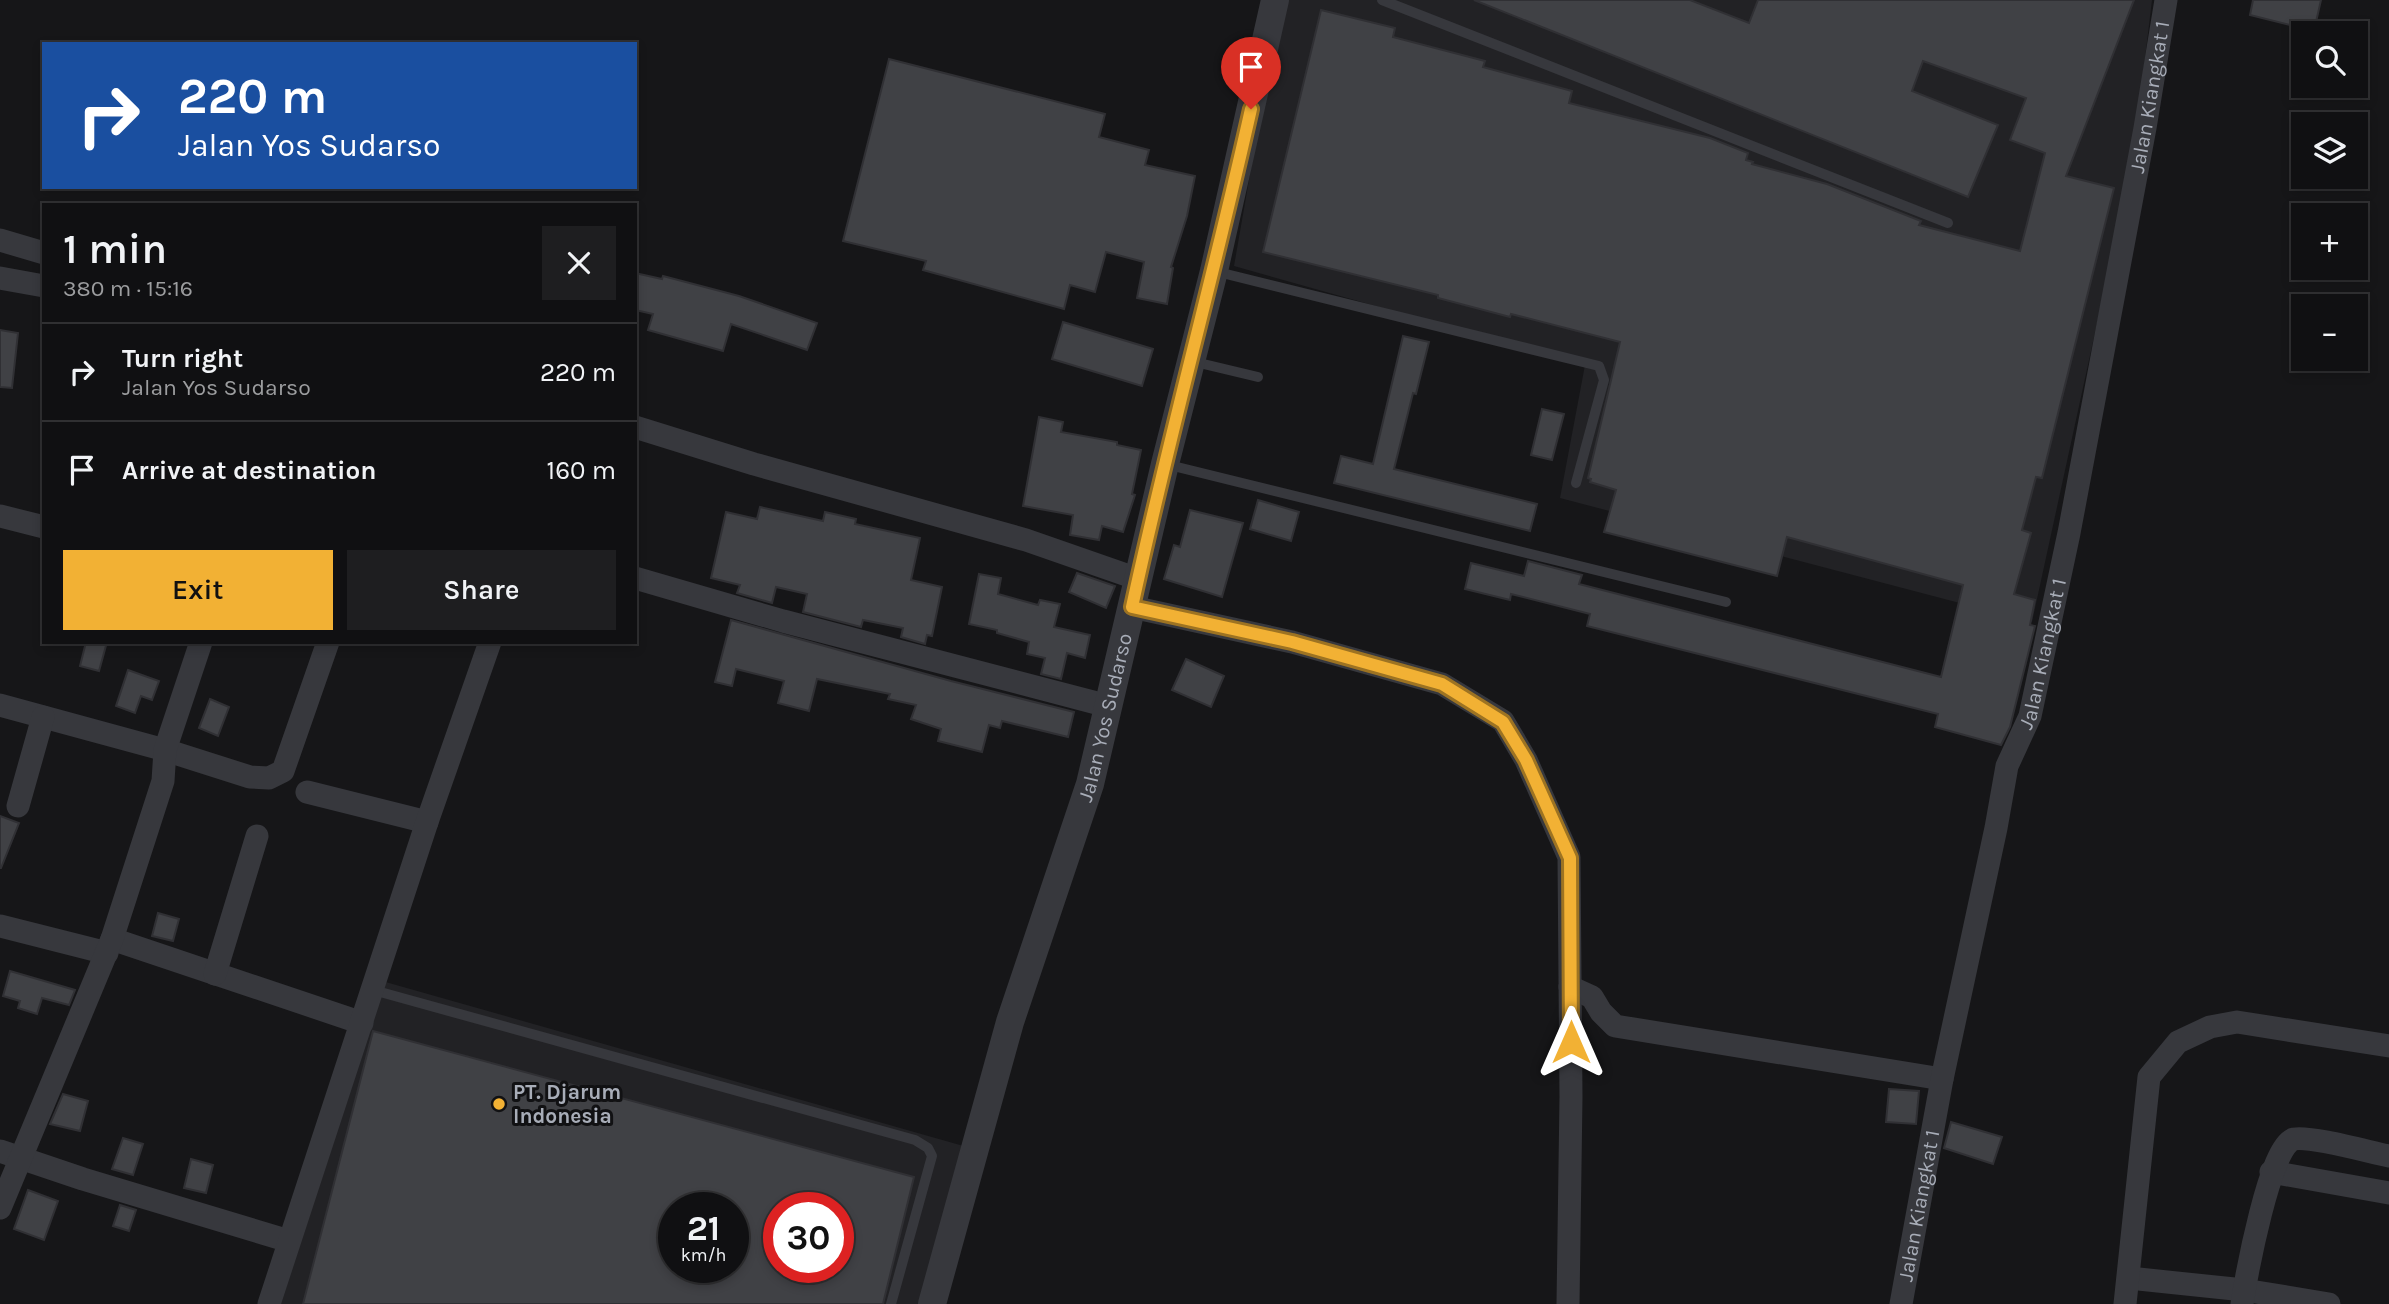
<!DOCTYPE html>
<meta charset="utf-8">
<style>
body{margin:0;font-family:Karla,sans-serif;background:#1e1e20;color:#f1f3f6;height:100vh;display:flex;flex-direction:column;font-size:26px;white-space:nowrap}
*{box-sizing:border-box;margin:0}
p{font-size:23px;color:#9c9d9f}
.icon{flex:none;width:38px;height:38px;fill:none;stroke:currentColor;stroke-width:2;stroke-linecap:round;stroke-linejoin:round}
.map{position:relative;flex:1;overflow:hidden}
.side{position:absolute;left:42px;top:203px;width:595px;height:441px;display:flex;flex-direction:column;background:#101012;border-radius:0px;box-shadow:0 4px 10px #0003,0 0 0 2px #303032}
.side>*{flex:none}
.banner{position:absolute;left:42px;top:42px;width:595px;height:147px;border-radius:0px;box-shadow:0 4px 10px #0003,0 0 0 2px #303032;background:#1a4fa0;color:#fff;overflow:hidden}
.controls{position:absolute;left:2291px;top:21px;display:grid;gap:14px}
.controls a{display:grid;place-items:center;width:77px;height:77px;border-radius:0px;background:#101012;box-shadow:0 4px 10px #0003,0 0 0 2px #303032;font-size:35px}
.speed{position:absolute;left:658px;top:1192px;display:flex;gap:14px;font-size:35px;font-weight:700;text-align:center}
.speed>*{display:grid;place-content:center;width:91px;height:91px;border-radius:50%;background:#101012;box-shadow:0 4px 10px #0003,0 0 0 2px #303032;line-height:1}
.speed small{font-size:18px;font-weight:400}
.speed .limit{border:10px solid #d22;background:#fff;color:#111}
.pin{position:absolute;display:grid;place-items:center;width:60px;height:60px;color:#fff;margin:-72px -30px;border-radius:50% 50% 50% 0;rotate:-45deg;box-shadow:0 0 7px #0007}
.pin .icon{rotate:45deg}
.me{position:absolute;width:77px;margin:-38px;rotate:0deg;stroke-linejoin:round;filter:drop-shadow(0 0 5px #0008)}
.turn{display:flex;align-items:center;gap:24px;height:147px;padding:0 21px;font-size:32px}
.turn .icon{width:91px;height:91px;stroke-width:2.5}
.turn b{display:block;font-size:49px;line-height:60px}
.round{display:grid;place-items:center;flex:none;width:74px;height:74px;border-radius:0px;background:#1e1e20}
.overview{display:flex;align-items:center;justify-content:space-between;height:119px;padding:0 21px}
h1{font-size:42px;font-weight:600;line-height:52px}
.action{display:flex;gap:14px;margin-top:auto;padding:14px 21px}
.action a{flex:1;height:80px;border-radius:0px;background:#f2b134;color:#111;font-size:28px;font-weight:600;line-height:80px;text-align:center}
.action a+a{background:#1e1e20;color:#f1f3f6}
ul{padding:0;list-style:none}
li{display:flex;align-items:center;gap:21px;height:98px;padding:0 21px;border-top:2px solid #303032}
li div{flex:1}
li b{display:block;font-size:26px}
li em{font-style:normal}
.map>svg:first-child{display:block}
.built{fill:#222225;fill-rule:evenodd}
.building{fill:#404145;stroke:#303034;stroke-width:2;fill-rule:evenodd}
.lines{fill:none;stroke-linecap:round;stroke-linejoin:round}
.service{stroke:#37383d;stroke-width:10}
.minor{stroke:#37383d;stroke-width:23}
.tertiary{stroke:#37383d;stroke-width:28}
.route-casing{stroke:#9d7322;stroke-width:18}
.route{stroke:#f2b134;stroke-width:12}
.poi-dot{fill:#f2b134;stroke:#111113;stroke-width:2.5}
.labels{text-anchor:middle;stroke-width:6;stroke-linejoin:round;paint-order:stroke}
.street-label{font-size:21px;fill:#a8adb8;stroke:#111113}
.poi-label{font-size:21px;font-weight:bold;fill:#a8adb8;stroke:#111113;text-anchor:start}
</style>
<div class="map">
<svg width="2389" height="1304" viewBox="0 0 2389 1304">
<rect width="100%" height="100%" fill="#161618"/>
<g class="built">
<polygon points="1284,0 2152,0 2133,158 2032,622 1560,498 1585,365 1234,266 1274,37"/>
<path d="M382,981L967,1147L922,1304H278ZM674,1208H733V1267H674ZM779,1208H838V1267H779Z"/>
</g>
<g class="building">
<polygon points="1474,0 1690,0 1749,23 1758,0 2134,0 2066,176 2114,188 2042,478 2036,477 2022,530 2031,533 2014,594 2035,600 2030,625 2035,626 2010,727 2001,745 1935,727 1938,714 1587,626 1590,614 1511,594 1510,600 1465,589 1471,563 1524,576 1528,561 1582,575 1579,584 1941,677 1963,585 1787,537 1777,576 1604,532 1616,490 1590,482 1591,479 1588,478 1620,342 1511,314 1510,317 1438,298 1438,295 1263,252 1321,10 1395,28 1393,37 1485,61 1483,67 1572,91 1569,103 1710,138 1748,153 1746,160 1753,162 1752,164 1827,184 1921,221 1919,225 2020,251 2045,153 2010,140 2026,98 1923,61 1912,91 1998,125 1968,197"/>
<polygon points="2253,0 2321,0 2314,31 2250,15"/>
<polygon points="889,59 1105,114 1099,137 1149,150 1145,165 1195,176 1187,216 1171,267 1173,268 1167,304 1137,298 1144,262 1106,252 1095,292 1070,285 1064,309 923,270 926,261 843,241"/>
<polygon points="635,273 662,279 663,276 739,296 817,323 807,350 731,324 723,351 648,330 653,314 635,310"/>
<polygon points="1063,322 1153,349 1142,386 1052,359"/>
<polygon points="0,330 18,333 12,388 0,387"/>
<polygon points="1403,336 1429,342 1416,394 1413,393 1394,469 1537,504 1530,531 1334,483 1341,456 1373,464"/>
<polygon points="1542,409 1564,414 1552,460 1531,455"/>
<polygon points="1039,417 1063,422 1061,432 1117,442 1117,445 1141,450 1132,494 1135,495 1123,532 1102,526 1099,540 1070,535 1073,515 1023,506"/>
<polygon points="1258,500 1299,512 1291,541 1250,529"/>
<polygon points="760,507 823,521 825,512 856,519 855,524 920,538 911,580 942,587 932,636 927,635 925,644 901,637 903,628 863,620 861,627 803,612 807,594 776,587 772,603 737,593 740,585 711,578 726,512 757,519"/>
<polygon points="1190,510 1243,523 1222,597 1164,579 1174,545 1180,547"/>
<polygon points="1077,573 1115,586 1106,608 1069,592"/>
<polygon points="979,574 1001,578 998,594 1038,605 1040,600 1060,604 1054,627 1090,635 1085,658 1067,653 1061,679 1041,674 1045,658 1027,654 1029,642 997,633 997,630 969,624"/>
<polygon points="731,620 951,681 1074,712 1068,737 1002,721 1000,728 989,725 982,752 938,741 941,729 911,719 916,705 888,699 890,694 817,679 809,711 778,703 784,681 736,669 732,686 715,682"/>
<polygon points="86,642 107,642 99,671 80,666"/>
<polygon points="1186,659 1224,676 1211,707 1172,690"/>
<polygon points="128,670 159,681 152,700 141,696 135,713 116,706"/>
<polygon points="210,699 229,707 218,736 199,728"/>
<polygon points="0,816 19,823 1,868 0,868"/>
<polygon points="158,913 179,919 173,941 152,936"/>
<polygon points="10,971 75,990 69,1005 42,998 37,1014 18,1008 20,1001 3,996"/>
<path d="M373,1031L914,1177L883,1304H303ZM674,1208H733V1267H674ZM779,1208H838V1267H779Z"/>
<polygon points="1889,1089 1919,1091 1916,1124 1886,1122"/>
<polygon points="63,1094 88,1101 80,1131 50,1124"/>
<polygon points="1951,1122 2002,1137 1993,1164 1944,1148"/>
<polygon points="123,1138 143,1144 133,1175 112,1169"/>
<polygon points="191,1159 213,1165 206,1193 184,1188"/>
<polygon points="28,1190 58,1201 44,1240 14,1229"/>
<polygon points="120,1205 136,1210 129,1231 113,1226"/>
</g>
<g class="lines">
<g class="service">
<polyline points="1382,0 1948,223"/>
<polyline points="1214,271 1599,366 1604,380 1576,483"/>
<polyline points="1191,361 1258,377"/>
<polyline points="1165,464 1726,602"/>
<polyline points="373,990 915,1140 928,1148 932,1156 891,1304"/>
</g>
<g class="minor">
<polyline points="0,240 44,253"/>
<polyline points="0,278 44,286"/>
<polyline points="635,427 754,464 1026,540 1138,579"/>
<polyline points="0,516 44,527"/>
<polyline points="635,578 783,621 1108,706"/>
<polyline points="1132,607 1292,642 1442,684 1503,721 1526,760 1569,857 1571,1097 1568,1304"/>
<polyline points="0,705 165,750 250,777 269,778 283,771 328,642"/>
<polyline points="307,792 427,822"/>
<polyline points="18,806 43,717"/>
<polyline points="0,926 107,953"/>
<polyline points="112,939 362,1023"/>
<polyline points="215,974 257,836"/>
<polyline points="1570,987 1592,997 1601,1012 1615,1026 1942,1079"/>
<polyline points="0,1151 83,1179 289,1241"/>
<polyline points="2271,1172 2389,1193"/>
<polyline points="0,1208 112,939 163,781 165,750 201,642"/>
<polyline points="2129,1278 2244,1290 2329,1304"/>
<polyline points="269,1304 427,822 490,642"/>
<path id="s1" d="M1901,1304L1942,1079L1996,828L2007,766L2030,716L2069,533L2145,128L2166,0"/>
<polyline points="2125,1304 2149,1077 2178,1042 2210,1027 2237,1022 2389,1046"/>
<path d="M2242,1304C2246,1278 2270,1144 2294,1139C2312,1136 2369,1152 2389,1156"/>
</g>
<path class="tertiary" id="s2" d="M932,1304L1010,1022L1090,784L1165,464L1214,271L1275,0"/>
</g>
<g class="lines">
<g class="route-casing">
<path id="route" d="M1251,109C1214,275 1168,440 1132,607L1292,642L1442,684L1503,722L1526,760L1570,858L1571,1042"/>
</g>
<use href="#route" class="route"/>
</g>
<circle class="poi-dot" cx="499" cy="1104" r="7"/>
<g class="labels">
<g class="street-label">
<text dy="7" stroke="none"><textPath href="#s1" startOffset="1234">Jalan Kiangkat 1</textPath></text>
<text dy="7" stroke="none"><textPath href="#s1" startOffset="667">Jalan Kiangkat 1</textPath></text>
<text dy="7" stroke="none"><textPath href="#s2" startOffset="612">Jalan Yos Sudarso</textPath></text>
<text dy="7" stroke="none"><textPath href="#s1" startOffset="100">Jalan Kiangkat 1</textPath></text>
</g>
<g class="poi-label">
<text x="513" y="1099">PT. Djarum<tspan x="513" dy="24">Indonesia</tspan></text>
</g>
</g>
</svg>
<div class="controls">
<a><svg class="icon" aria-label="search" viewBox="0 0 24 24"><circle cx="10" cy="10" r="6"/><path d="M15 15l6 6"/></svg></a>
<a><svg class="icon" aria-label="layers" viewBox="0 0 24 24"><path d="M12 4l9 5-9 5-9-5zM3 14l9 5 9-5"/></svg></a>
<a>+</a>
<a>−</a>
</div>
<div class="speed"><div>21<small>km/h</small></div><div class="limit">30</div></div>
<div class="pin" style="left:1251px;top:109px;background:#d93025"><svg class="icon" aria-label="arrive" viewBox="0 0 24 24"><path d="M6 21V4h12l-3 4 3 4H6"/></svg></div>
<svg class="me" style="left:1571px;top:1042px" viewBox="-20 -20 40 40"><path d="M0-17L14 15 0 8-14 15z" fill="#f2b134" stroke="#fff" stroke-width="4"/></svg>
<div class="banner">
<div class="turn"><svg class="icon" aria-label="right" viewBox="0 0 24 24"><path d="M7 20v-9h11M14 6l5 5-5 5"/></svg><div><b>220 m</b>Jalan Yos Sudarso</div></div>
</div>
<section class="side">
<div class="overview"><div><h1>1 min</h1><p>380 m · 15:16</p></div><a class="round"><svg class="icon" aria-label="close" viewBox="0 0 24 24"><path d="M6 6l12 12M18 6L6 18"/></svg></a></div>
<ul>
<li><svg class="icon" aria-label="right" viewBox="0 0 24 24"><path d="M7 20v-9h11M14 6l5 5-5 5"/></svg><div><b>Turn right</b><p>Jalan Yos Sudarso</p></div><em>220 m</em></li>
<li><svg class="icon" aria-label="arrive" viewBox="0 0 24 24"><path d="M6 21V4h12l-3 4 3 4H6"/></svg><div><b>Arrive at destination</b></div><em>160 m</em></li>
</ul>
<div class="action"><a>Exit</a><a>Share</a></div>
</section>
</div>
